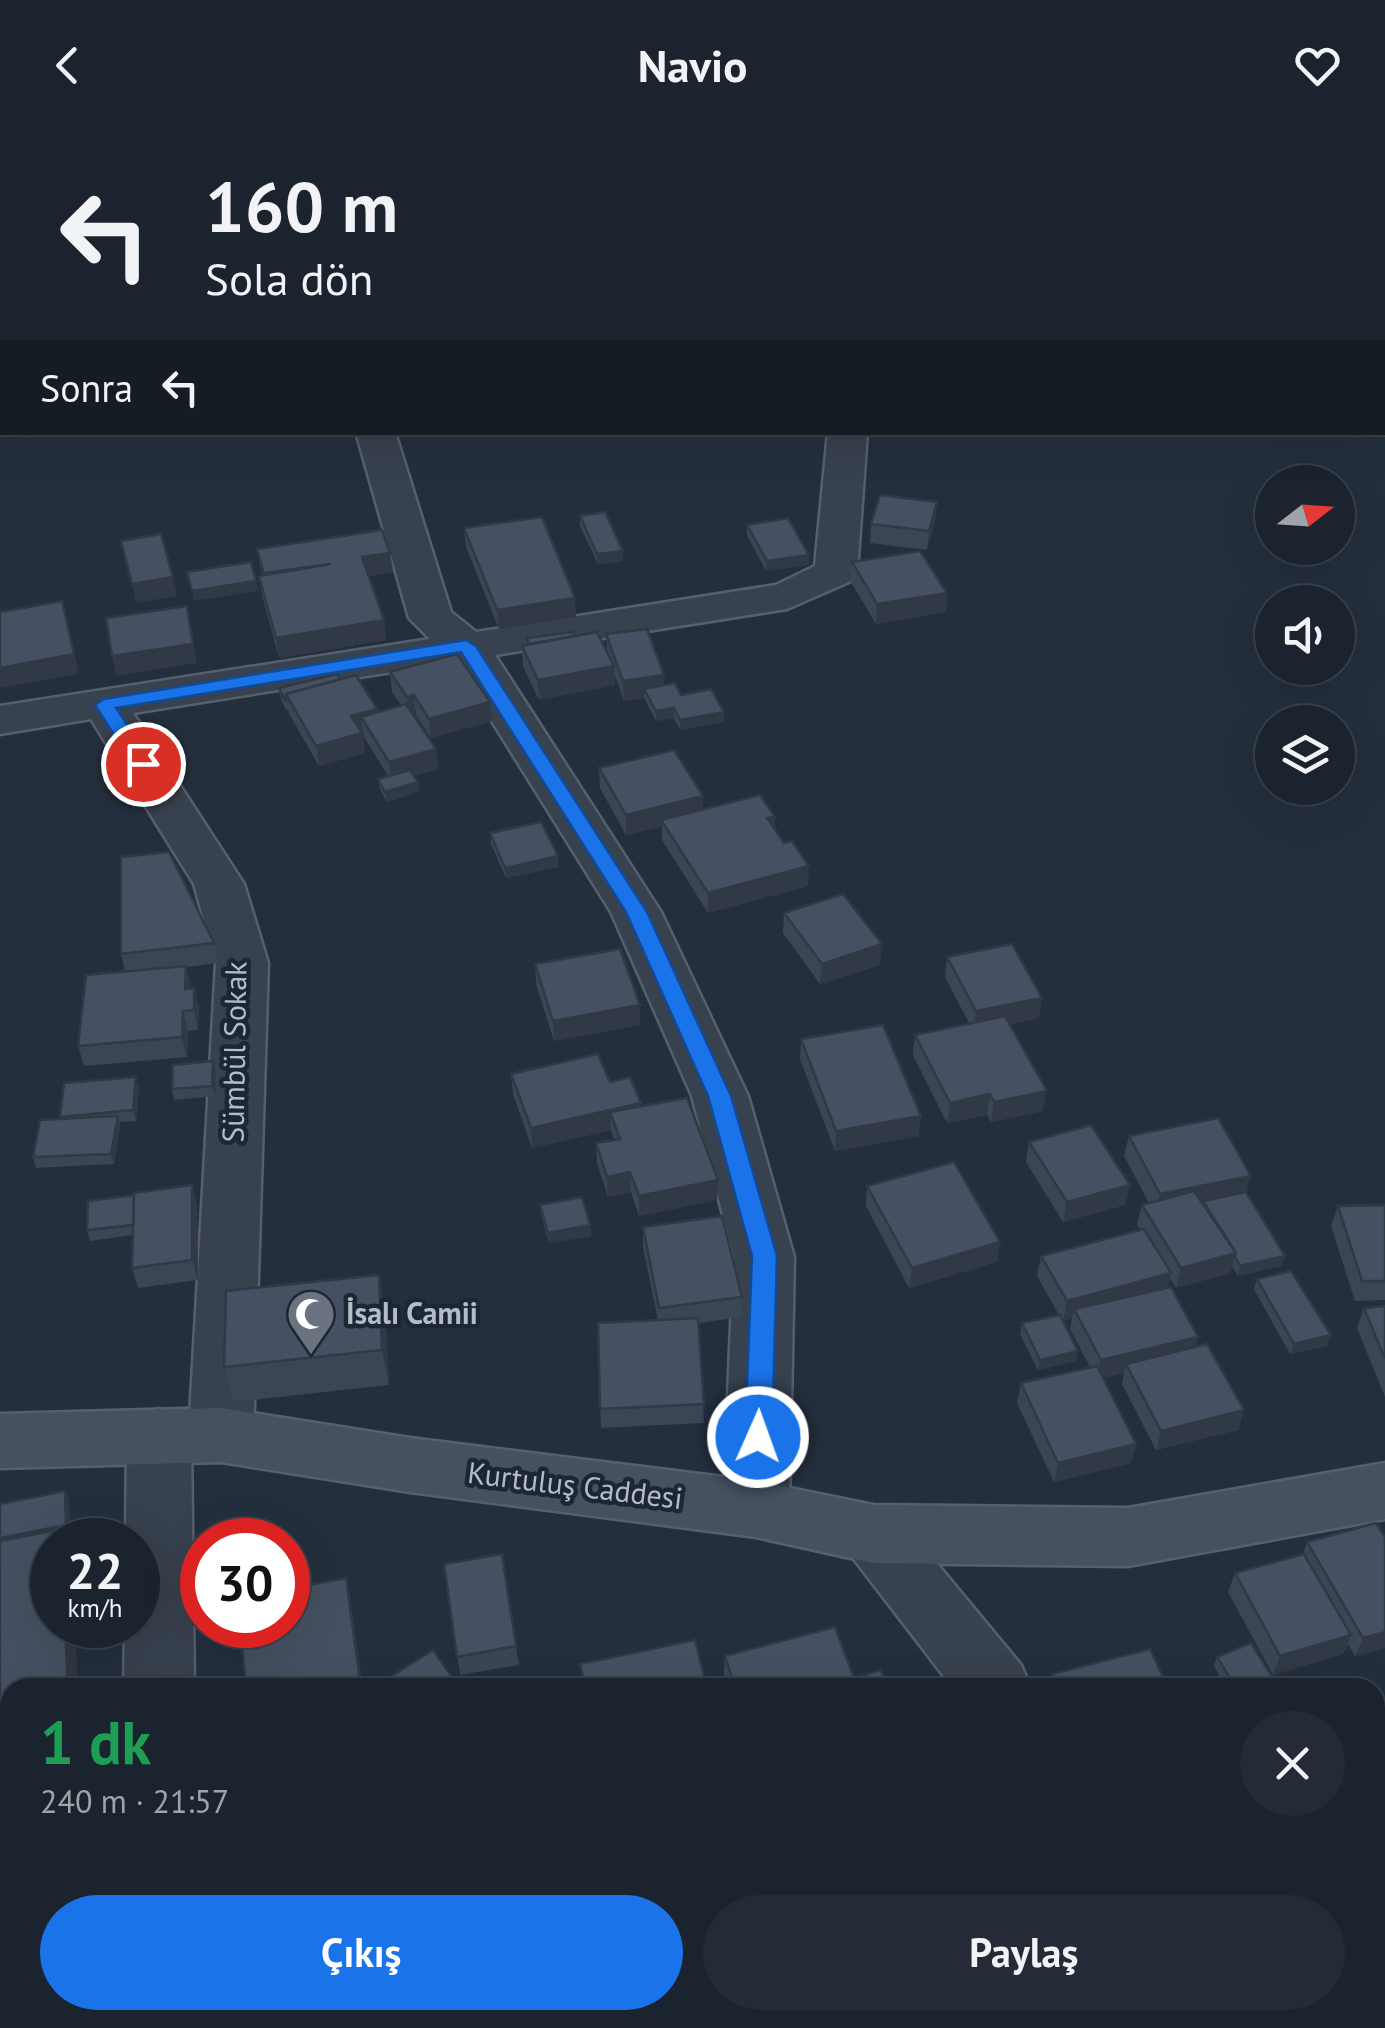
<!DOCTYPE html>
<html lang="tr">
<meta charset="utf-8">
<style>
body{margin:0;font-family:"PT Sans",sans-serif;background:#242b36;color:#f1f3f6;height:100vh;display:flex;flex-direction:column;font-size:38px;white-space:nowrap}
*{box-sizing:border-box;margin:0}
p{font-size:32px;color:#a0a4aa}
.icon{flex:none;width:55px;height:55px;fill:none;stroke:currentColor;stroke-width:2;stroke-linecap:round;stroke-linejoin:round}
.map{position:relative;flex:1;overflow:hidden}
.drawer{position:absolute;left:0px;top:1548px;width:1385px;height:352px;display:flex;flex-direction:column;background:#1b232e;border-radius:30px 30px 0 0;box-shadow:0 10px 40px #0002,0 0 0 2px #39404a}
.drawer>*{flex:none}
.guide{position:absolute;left:0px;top:0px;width:1385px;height:305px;box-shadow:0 10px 40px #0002,0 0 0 2px #39404a;background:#1b232e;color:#f1f3f6;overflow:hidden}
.needle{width:65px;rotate:73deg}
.fabs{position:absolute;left:1255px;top:335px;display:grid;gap:20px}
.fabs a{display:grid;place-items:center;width:100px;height:100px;border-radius:50%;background:#1b232e;box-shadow:0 10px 40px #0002,0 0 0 2px #39404a;font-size:50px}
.speed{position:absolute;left:30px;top:1388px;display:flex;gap:20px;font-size:50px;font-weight:700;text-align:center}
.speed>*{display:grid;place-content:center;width:130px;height:130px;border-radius:50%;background:#1b232e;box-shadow:0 10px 40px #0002,0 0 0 2px #39404a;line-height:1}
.speed small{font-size:25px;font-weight:400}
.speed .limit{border:15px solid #d22;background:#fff;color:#111}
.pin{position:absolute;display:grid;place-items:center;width:85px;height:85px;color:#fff;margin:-42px;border:5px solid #fff;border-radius:50%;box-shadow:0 2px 10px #0007}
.me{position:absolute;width:110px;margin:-55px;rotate:2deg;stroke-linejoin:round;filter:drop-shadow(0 0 8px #0008)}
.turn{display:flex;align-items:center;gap:35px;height:210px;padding:0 40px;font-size:45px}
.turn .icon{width:130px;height:130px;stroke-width:2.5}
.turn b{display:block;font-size:70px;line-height:85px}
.then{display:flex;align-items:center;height:95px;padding:0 40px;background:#0003;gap:20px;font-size:38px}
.round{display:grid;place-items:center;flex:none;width:105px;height:105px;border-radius:52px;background:#242b36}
.summary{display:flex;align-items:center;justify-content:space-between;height:170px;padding:0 40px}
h1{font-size:60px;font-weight:800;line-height:75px;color:#1e9e55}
.primary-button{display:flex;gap:20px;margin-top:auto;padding:20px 40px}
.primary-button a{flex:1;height:115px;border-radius:60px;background:#1a73e8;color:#fff;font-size:40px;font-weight:800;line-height:115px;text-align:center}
.primary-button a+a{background:#242b36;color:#f1f3f6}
header{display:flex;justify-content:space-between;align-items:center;height:130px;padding:0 40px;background:#1b232e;font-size:45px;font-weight:800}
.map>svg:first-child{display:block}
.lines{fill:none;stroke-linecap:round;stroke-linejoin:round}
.street-casing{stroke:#565f6c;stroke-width:5}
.secondary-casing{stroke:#565f6c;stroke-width:5}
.street{fill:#38414e;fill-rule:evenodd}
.secondary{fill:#465061;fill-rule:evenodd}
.wall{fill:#3b4654}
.shaded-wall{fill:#303945}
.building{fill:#455162;stroke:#303945;stroke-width:2.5}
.route{fill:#1a73e8;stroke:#114b97;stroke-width:2.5}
.labels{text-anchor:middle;stroke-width:9;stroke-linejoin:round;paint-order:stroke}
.street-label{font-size:30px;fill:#b4bcc9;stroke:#1d2633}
.poi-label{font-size:30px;font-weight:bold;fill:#b4bcc9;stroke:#1d2633;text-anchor:start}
</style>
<header><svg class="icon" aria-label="back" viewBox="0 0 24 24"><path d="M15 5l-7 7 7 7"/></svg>Navio<svg class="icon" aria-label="heart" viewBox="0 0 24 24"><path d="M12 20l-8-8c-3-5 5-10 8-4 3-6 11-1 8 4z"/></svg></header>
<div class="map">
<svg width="1385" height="1898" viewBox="0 0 1385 1898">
<rect width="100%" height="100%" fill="#242f3e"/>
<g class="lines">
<g class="street-casing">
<g id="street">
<polygon points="505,0 537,0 537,2 506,2"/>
<polygon points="1280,0 1314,0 1316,2 1282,2"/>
<polygon points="1382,56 1385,57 1385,78 1382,77"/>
<polygon points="356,302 395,302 451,482 476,502 776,455 815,436 828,302 867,302 857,442 851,451 787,479 495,525 661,782 748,966 794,1127 789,1379 779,1399 756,1407 733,1399 723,1379 734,1127 692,966 611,782 455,532 133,583 244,754 268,833 253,1305 244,1324 221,1332 198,1324 191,1309 194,1558 124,1558 125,1495 138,1495 138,1410 126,1410 127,1306 136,1287 159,1279 182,1287 189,1303 216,833 194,754 91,589 0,604 0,576 430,509 409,488"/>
<polygon points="873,1375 896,1384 1021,1535 1031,1558 953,1558 850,1424 840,1404 850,1384"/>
<polygon points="10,1727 10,1801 0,1802 0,1728"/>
<polygon points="1375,1858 1385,1862 1385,1898 1322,1898 1319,1890 1375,1890"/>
<rect x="119" y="1890" width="78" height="8"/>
</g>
</g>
<g class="secondary-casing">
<g id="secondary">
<polygon points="0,25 2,26 2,47 0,46"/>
<polygon points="221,1278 410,1308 756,1351 873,1375 1128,1378 1385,1333 1385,1389 1128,1436 873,1433 756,1407 410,1362 221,1332 0,1338 0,1284"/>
</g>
</g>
<use href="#street" class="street"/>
<use href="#secondary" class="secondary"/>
</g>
<g class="wall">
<polygon points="2,157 2,206 0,206 0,159"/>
<polygon points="937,372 935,391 927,420 870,413 871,394"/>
<polygon points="580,386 623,431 598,434 580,396"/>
<polygon points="747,395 809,425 809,435 766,441 747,405"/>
<polygon points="464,398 576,487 499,499 466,417"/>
<polygon points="257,419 390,423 393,442 369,446 384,490 386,510 279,528 262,465 259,446 262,445"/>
<polygon points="852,432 947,463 946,482 876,494 851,452"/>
<polygon points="606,504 664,545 664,555 681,565 724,582 724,592 680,600 674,588 656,591 644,568 624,571 615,546 615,555 539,570 523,536 522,516 528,515 527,508 575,506 607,521"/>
<polygon points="390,542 490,572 492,591 431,608 416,585 414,586 436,619 438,639 414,646 418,652 419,662 387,672 380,659 378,649 388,646 364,607 363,603 362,604 365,623 319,636 289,584 288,580 286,580 281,569 279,558 340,550 377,579 377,582 402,576 392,562"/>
<polygon points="599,638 703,680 775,687 775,699 808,756 708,783 662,710 662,696 626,705 600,658"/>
<polygon points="490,703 559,737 506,748 491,714"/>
<polygon points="784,783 880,835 820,854 783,803"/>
<polygon points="214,813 218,833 186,837 191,858 199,878 198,900 188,901 187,927 84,936 78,916 125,841 121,824"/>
<polygon points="947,827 1039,888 1010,894 1043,981 991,992 987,985 947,993 913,925 915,905 969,893 945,847"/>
<polygon points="535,834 640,875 640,895 554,911 536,854"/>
<polygon points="801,909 919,1006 835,1021 800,929"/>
<polygon points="216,942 215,966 174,970 172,959"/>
<polygon points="511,944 610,952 641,977 718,1050 717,1070 639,1086 631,1062 608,1067 597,1033 596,1013 614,1010 611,1000 532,1018 513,964"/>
<polygon points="139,957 136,991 119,992 120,996 114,1034 36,1038 33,1027 60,989 60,987"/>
<polygon points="1129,1006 1246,1062 1285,1126 1281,1136 1238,1146 1232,1136 1230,1143 1176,1158 1170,1148 1167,1158 1198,1207 1195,1217 1244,1280 1238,1300 1156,1320 1122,1254 1124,1243 1103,1248 1136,1314 1131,1333 1054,1352 1017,1273 1021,1253 1090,1237 1070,1199 1072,1188 1063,1191 1078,1221 1076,1231 1038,1240 1020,1204 1022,1193 1059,1185 1037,1146 1041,1126 1140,1100 1137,1095 1142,1075 1149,1073 1124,1026"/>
<polygon points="1029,1012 1125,1075 1063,1092 1026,1032"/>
<polygon points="867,1056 1000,1112 997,1132 909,1158 866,1076"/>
<polygon points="197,1075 198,1150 138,1158 132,1138 133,1105 90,1111 87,1100"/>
<polygon points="540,1075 590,1095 591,1106 549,1113 541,1085"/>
<polygon points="1385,1075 1385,1170 1355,1171 1331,1096 1338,1076"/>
<polygon points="643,1097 742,1167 741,1187 699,1193 704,1293 601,1298 598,1193 658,1190 643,1117"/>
<polygon points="1257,1149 1327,1216 1290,1224 1254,1159"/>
<polygon points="1385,1176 1385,1267 1357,1198 1364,1178"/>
<polygon points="385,1181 389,1255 234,1272 224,1237"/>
<polygon points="65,1361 69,1371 70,1405 64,1406 66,1410 52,1410 10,1558 10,1696 0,1697 0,1374"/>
<polygon points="1307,1412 1385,1518 1355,1526 1348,1514 1343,1524 1273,1545 1228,1462 1235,1443 1303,1424"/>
<polygon points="444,1434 516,1516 519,1535 460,1545"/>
<polygon points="725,1526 854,1548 887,1558 729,1558 724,1544"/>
<polygon points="1217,1527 1279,1558 1226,1558 1214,1536"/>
<polygon points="1052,1544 1057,1558 1049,1558"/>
<polygon points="1375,1589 1385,1607 1385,1697 1376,1699"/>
</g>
<g class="shaded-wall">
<polygon points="937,372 935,391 927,420 929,401"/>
<polygon points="623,421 623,431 598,434 597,424"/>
<polygon points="390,423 393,442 365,447 362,427"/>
<polygon points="809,425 809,435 766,441 767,431"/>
<polygon points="173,447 177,466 136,473 132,454"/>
<polygon points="256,451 258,461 194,471 192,461"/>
<polygon points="947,463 946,482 876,494 877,474"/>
<polygon points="575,468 576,487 499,499 497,480"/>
<polygon points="62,471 79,544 0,558 0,538"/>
<polygon points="187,476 197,533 116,546 112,526"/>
<polygon points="384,490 386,510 279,528 276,508"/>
<polygon points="614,536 615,555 539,570 538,550"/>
<polygon points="664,545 664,565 644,559 644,568 624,571 623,551"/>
<polygon points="414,565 416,585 409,587 407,567"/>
<polygon points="490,572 492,591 431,608 429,589"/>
<polygon points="674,578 674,588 656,591 656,581"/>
<polygon points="377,579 379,599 361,587 365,623 319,636 316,616 351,586"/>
<polygon points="724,582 724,592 680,600 680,590"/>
<polygon points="436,619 438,639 392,652 389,632"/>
<polygon points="418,652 419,662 387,672 385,662"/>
<polygon points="703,666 703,686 661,690 662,696 626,705 626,685"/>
<polygon points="775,687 774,707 767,688"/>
<polygon points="558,726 559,737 506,748 505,738"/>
<polygon points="809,736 808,756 708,783 708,763"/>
<polygon points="882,814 880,835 820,854 822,834"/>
<polygon points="186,836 191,857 190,879 185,859"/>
<polygon points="194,858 199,878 198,900 194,880"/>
<polygon points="1042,868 1039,888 973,901 976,881"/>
<polygon points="640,875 640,895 554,911 553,891"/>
<polygon points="183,881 188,901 187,927 182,907"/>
<polygon points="213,931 216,942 215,966 212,956"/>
<polygon points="136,947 139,957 136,991 133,980"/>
<polygon points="1047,961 1043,981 991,992 994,972"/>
<polygon points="990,964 987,985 947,993 950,973"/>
<polygon points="641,973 641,993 610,982 611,1000 532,1018 531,998"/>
<polygon points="118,986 120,996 114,1034 111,1024"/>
<polygon points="921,986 919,1006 835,1021 836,1001"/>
<polygon points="630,1042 631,1062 608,1067 607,1047"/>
<polygon points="1251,1046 1245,1066 1203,1071 1202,1074 1155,1084 1160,1064"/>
<polygon points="718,1050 717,1070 639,1086 639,1066"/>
<polygon points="192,1055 197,1075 198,1150 192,1130"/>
<polygon points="1130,1055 1125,1075 1063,1092 1067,1072"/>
<polygon points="590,1095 591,1106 549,1113 548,1103"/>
<polygon points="1000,1112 997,1132 909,1158 912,1138"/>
<polygon points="1236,1123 1230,1143 1176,1158 1181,1138"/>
<polygon points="1285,1126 1281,1136 1238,1146 1240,1136"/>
<polygon points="1171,1143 1166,1163 1074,1179 1072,1188 1063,1191 1067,1171"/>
<polygon points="379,1145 385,1181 389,1255 382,1220"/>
<polygon points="1331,1205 1327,1216 1290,1224 1294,1214"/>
<polygon points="1198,1207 1193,1227 1126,1234 1124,1243 1096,1250 1101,1230"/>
<polygon points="1078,1221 1076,1231 1038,1240 1040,1230"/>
<polygon points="1244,1280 1238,1300 1156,1320 1161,1301"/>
<polygon points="1136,1314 1131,1333 1054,1352 1058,1333"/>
<polygon points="65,1361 69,1371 70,1405 64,1406 66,1410 0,1428 0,1408"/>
<polygon points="346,1448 350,1466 363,1558 361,1558"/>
<polygon points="65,1495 75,1495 78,1558 68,1558"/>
<polygon points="1385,1502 1385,1518 1355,1526 1363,1508"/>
<polygon points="1351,1505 1343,1524 1273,1545 1280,1526"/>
<polygon points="1385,1682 1385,1697 1376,1699"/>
<polygon points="58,1890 69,1890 70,1898 59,1898"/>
</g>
<g class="building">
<polygon points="2,157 2,188 0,188 0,159"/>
<polygon points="880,365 937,372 929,401 871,394"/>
<polygon points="605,382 623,421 597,424 580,386"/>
<polygon points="542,387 575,468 497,480 464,398"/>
<polygon points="788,388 809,425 767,431 747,395"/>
<polygon points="382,400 390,423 362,427 384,490 276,508 259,446 331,434 264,443 257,419"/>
<polygon points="161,404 173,447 132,454 121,411"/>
<polygon points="920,421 947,463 877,474 852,432"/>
<polygon points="251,432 256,451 192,461 187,442"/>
<polygon points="62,471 74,524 0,538 0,482"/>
<polygon points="187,476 193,514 112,526 106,488"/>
<polygon points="647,499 664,545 623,551 606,504"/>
<polygon points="573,502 575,506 529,514 527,508"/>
<polygon points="597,502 614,536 538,550 522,516"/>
<polygon points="457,524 490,572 429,589 414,565 407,567 390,542"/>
<polygon points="337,544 340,550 286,564 287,570 285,570 279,558"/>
<polygon points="356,545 377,579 351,586 362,603 316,616 286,564"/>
<polygon points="675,553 681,565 711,559 724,582 680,590 674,578 656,581 644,559"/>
<polygon points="406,574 436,619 389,632 361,587"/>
<polygon points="674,620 703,666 626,685 599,638"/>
<polygon points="410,640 418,652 385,662 378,649"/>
<polygon points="760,665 775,687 767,688 784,713 792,711 809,736 708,763 661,690"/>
<polygon points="541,692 558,726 505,738 490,703"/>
<polygon points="169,722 214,813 121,824 121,727"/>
<polygon points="843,764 882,814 822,834 784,783"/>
<polygon points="1012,814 1042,868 976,881 947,827"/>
<polygon points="620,819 640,875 553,891 535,834"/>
<polygon points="186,836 185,859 194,858 194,880 183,881 182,907 78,916 86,845"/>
<polygon points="1005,886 1047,961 994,972 990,964 950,973 915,905"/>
<polygon points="883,895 921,986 836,1001 801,909"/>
<polygon points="598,924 610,952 630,947 641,973 531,998 511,944"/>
<polygon points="213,931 212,956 172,959 173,935"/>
<polygon points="136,947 133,980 60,987 64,953"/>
<polygon points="687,968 718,1050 639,1066 630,1042 607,1047 596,1013 620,1009 610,982"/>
<polygon points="118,986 111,1024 33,1027 40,990"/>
<polygon points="1218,988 1251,1046 1160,1064 1129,1006"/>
<polygon points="1091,995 1130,1055 1067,1072 1029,1012"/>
<polygon points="954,1032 1000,1112 912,1138 867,1056"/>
<polygon points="192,1055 192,1130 132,1138 134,1063"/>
<polygon points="1194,1061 1236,1123 1181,1138 1142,1075"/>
<polygon points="1246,1062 1285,1126 1240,1136 1235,1126 1236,1123 1203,1071"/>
<polygon points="134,1065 133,1095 87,1100 88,1071"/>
<polygon points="582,1067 590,1095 548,1103 540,1075"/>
<polygon points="1385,1075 1385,1151 1362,1151 1338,1076"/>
<polygon points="722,1086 742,1167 659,1178 643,1097"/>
<polygon points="1144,1099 1171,1143 1067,1171 1041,1126"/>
<polygon points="1291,1141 1331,1205 1294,1214 1257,1149"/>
<polygon points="379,1145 382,1220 224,1237 226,1161"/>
<polygon points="1171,1157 1198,1207 1101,1230 1074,1179"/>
<polygon points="1385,1176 1385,1229 1364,1178"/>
<polygon points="1060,1185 1078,1221 1040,1230 1022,1193"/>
<polygon points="698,1188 704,1274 600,1279 598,1193"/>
<polygon points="1207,1214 1244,1280 1161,1301 1126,1234"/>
<polygon points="1097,1236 1136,1314 1058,1333 1021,1253"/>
<polygon points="65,1361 66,1395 0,1408 0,1374"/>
<polygon points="1376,1393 1385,1407 1385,1502 1363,1508 1307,1412"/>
<polygon points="62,1399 62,1410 52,1410 52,1495 65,1495 68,1558 10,1558 10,1671 0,1671 0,1411"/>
<polygon points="502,1424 516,1516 457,1527 444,1434"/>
<polygon points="1304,1424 1351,1505 1280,1526 1235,1443"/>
<polygon points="346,1448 361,1558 246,1558 240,1495 288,1495 288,1459"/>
<polygon points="835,1497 854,1548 881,1540 887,1558 735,1558 725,1526"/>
<polygon points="695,1510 707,1558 585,1558 580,1534"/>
<polygon points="1251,1513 1279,1558 1236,1558 1217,1527"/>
<polygon points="1150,1519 1168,1558 1057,1558 1052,1544"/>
<polygon points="433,1520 460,1558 377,1558 376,1556"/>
<polygon points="1375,1589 1385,1607 1385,1682 1375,1664"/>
<polygon points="10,1856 10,1890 58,1890 59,1898 0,1898 0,1858"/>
<polygon points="1126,1890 1230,1890 1235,1898 1110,1898"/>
</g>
<polygon class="route" points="466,510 476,516 647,782 731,966 777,1126 772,1307 768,1315 758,1318 749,1315 745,1307 752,1126 708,966 626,782 461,522 116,578 153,634 143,641 136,639 95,575 104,569"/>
<defs>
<g id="mosque-pin" transform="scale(2.5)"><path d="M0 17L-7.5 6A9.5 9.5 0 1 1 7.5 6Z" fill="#6b7280" stroke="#1d2633"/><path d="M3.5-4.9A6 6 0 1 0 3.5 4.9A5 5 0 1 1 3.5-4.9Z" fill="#fff"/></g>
</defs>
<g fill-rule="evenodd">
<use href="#mosque-pin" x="311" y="1184"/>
</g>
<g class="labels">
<g class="street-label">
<text transform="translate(235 922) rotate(-89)" y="10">Sümbül Sokak</text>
<text transform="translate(575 1356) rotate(7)" y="10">Kurtuluş Caddesi</text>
</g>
<g class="poi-label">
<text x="346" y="1194">İsalı Camii</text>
</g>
</g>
</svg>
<div class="fabs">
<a><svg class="needle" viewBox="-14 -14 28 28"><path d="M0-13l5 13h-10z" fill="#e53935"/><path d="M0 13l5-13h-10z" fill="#a0a4aa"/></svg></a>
<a><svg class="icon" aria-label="sound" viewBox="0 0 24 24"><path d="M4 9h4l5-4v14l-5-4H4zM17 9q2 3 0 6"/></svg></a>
<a><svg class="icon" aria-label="layers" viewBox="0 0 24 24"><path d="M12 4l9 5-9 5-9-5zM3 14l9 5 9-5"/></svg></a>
</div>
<div class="speed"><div>22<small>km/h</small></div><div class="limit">30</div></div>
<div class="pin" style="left:143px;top:634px;background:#d93025"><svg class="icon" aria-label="arrive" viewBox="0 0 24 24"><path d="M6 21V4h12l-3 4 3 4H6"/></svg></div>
<svg class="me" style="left:758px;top:1307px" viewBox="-20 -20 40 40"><circle r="17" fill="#1a73e8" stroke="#fff" stroke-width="3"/><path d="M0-11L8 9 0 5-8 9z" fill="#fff"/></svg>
<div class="guide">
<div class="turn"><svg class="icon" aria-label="left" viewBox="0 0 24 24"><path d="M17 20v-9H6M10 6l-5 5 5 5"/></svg><div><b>160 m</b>Sola dön</div></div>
<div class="then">Sonra<svg class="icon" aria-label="left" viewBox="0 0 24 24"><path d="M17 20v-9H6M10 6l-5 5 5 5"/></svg></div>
</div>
<section class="drawer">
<div class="summary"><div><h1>1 dk</h1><p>240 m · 21:57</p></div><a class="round"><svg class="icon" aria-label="close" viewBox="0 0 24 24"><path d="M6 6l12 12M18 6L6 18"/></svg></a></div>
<div class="primary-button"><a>Çıkış</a><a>Paylaş</a></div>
</section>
</div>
